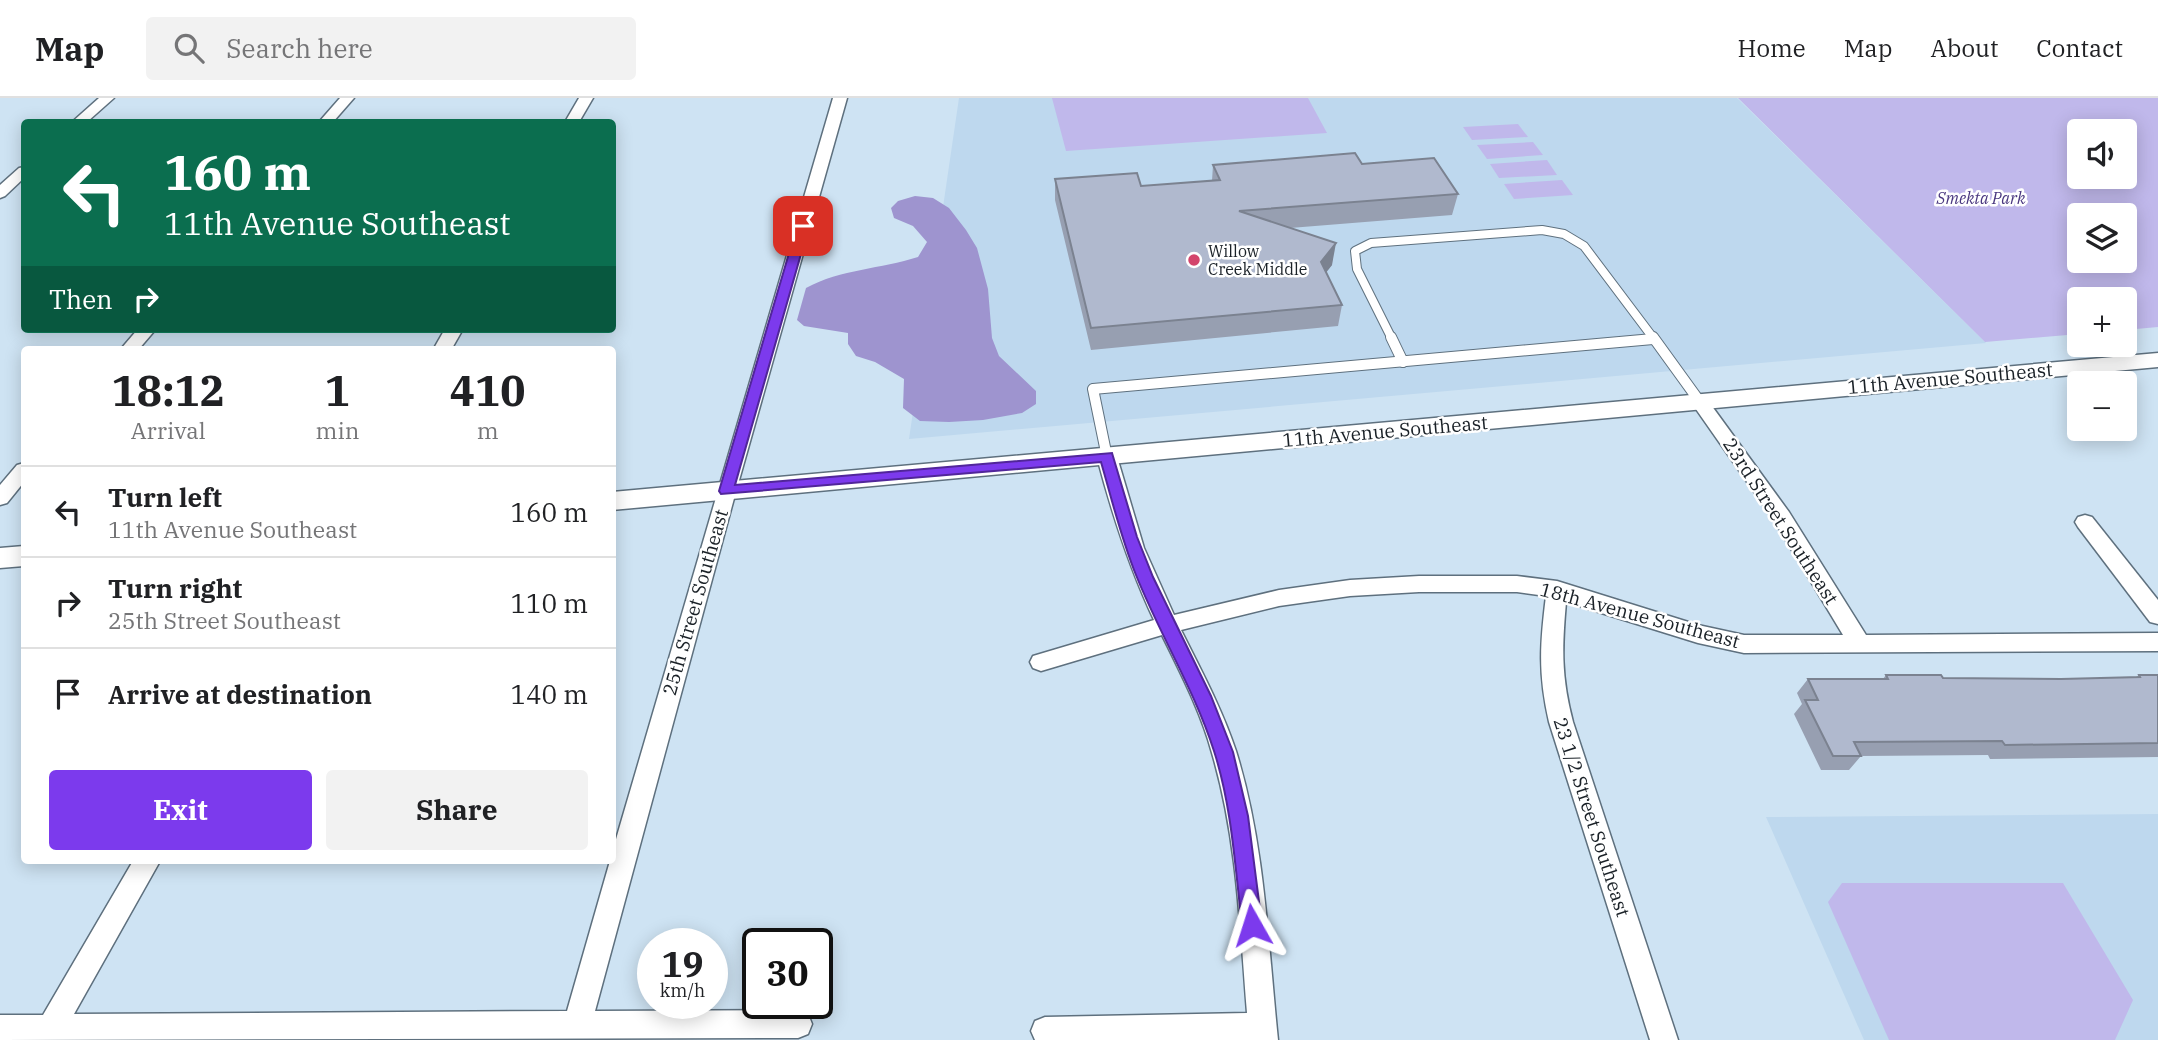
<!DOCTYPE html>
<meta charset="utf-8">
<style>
body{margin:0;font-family:"IBM Plex Serif",serif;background:#f2f2f2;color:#202124;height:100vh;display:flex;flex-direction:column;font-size:26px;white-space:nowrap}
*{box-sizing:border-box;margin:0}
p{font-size:23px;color:#757577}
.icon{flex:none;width:38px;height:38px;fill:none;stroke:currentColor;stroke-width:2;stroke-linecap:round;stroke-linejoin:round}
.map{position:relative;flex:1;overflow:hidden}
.drawer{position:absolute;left:21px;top:248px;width:595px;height:518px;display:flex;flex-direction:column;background:#fff;border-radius:7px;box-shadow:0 4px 18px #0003}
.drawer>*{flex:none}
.guide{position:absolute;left:21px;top:21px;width:595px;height:214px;border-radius:7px;box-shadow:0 4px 18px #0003;background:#0b6e4f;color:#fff;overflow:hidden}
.tools{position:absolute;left:2067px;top:21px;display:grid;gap:14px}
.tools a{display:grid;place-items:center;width:70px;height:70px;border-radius:7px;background:#fff;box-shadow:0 4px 18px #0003;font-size:35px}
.speed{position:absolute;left:637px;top:830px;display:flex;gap:14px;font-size:35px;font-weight:700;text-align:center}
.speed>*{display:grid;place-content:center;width:91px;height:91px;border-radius:50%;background:#fff;box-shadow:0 4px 18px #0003;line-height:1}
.speed small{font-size:18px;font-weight:400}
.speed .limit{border:4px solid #111;border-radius:10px;background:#fff;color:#111}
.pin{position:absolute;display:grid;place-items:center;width:60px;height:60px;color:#fff;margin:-30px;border-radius:14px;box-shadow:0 4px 10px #0006}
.me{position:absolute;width:77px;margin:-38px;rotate:354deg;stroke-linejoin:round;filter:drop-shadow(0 0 5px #0008)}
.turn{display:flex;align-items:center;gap:24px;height:147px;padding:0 28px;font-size:32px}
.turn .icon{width:91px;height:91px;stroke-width:2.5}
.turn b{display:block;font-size:49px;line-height:60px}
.then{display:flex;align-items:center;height:66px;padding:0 28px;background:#0003;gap:14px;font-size:26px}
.eta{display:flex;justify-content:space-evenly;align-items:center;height:119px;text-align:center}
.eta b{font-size:42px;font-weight:700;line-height:49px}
.cta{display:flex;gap:14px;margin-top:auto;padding:14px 28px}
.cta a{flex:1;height:80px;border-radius:7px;background:#7c3aed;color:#fff;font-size:28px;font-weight:700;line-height:80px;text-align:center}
.cta a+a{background:#f2f2f2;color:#202124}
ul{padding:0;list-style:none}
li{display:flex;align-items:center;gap:21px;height:91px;padding:0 28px;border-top:2px solid #e0e0e0}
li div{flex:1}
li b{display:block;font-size:26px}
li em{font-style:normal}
header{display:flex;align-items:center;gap:42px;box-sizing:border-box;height:98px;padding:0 35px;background:#fff;border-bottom:2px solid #e0e0e0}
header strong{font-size:33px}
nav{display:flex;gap:38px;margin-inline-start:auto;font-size:24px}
.search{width:490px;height:63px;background:#f2f2f2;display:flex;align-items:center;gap:18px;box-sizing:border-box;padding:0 24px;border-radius:7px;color:#757577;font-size:26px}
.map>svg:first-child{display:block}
.built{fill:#bed8ee}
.green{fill:#c0b8eb;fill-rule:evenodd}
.forest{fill:#9e94cf}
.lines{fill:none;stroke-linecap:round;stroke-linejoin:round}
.service-far1-casing{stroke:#5e707e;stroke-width:10}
.service-casing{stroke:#5e707e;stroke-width:12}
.minor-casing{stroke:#5e707e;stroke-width:3}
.secondary-casing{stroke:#5e707e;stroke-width:3}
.service-far1{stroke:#fff;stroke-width:8}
.service{stroke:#fff;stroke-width:10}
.minor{fill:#fff;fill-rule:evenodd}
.secondary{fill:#fff;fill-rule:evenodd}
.wall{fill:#979fb1}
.shaded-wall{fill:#7b8290}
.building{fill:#b0b9ce;stroke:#7b8290;stroke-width:2}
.route{fill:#7c3aed;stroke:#51269a;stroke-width:2}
.poi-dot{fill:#d3446c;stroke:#fff;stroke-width:2.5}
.labels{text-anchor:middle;stroke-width:5;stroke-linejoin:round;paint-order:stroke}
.far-park-label{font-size:16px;font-style:italic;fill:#49377f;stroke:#fff}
.far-poi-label{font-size:16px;fill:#1a2127;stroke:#fff;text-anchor:start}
.street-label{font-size:19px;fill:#1a2127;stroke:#fff}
</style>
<header>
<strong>Map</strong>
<div class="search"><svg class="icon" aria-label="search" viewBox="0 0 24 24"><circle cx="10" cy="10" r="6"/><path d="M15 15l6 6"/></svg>Search here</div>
<nav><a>Home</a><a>Map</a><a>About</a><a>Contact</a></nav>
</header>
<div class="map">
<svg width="2158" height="942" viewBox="0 0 2158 942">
<rect width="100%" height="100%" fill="#cee3f3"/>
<g class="built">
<polygon points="959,0 1737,0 1986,245 909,341"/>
<polygon points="2158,716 2158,942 1864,942 1766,719"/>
</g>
<g class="green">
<polygon points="1052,0 1308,0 1327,35 1066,53"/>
<path d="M1738,0H2158V229L2125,232L2124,201H2079V236L1985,244ZM2079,33H2124V79H2079ZM2079,117H2124V163H2079Z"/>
<polygon points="1518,26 1528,39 1472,42 1463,29"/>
<polygon points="1533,44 1543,57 1487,61 1477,47"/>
<polygon points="1547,62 1557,77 1499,80 1490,66"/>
<polygon points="1562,82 1573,97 1514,101 1504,86"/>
<polygon points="1842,785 2063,785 2133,902 2115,942 1889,942 1828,804"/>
</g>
<path class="forest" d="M915,98L933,100L949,110L966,132L977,150L988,191L992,240L999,258L1036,293V306L1022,315L983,322L949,324L920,323L903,310L904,281L875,264L856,258L848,246V235L804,228L797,222L806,190C841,171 881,171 918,159L927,144L913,128L894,120L891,110L898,103Z"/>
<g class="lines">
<g class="service-far1-casing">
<polyline id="service-far1" points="1392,241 1357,171 1355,153 1371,145 1542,132 1564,136 1584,148 1654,241"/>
</g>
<g class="service-casing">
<g id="service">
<polyline points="1391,239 1403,264"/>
<polyline points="1653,239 1700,304"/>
<polyline points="1107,359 1093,291 1653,241"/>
</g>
</g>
<g class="minor-casing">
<g id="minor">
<polygon points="99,0 114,0 87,24 72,24"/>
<polygon points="340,0 354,0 333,24 319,24"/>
<polygon points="579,0 593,0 579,24 565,24"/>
<polygon points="833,0 847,0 736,393 595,913 798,912 808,916 812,926 808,936 798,940 0,942 0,917 43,917 133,763 160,763 74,916 567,913 610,763 612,763 612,755"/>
<polygon points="24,69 24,80 5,98 0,100 0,87 19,70"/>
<polygon points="138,231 156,231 138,252 120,252"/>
<polygon points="445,231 463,231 451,252 433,252"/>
<path d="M1700,298L1706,300L1789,414L1866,537L2158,535V553L1744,555L1698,545L1566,504C1562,550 1561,578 1573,624L1678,942H1650L1549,624C1538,576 1540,546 1546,498L1517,494H1419L1350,498L1279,508L1181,532C1201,572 1222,611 1236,653C1265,746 1268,846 1278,942H1035L1031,933L1035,923L1045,919L1247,915C1240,828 1237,740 1212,655C1201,614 1181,576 1162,537L1041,573L1033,570L1030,564L1033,558L1154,522C1129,469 1112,416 1097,359L1100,354H1114L1117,359L1144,450L1174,517L1279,492L1350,482L1419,478H1517L1557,483L1698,527L1744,537H1843L1775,424L1691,304Z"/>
<polygon points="24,365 24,384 7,405 0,407 0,387 17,367"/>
<polygon points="2085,417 2092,419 2158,502 2158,526 2150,524 2078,429 2075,424 2078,419"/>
</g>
</g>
<g class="secondary-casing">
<g id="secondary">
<polygon points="2158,255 2158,269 612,412 612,394"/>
<polygon points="24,448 24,468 0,470 0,450"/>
</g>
</g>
<use href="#service-far1" class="service-far1"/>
<use href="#service" class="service"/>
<use href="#minor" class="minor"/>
<use href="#secondary" class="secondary"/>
</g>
<g class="wall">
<polygon points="1362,66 1458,96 1452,117 1290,130 1332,167 1326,174 1342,207 1338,228 1091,252 1055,102 1055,81 1141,88 1212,83 1213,67"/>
<polygon points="1886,577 1943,580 2061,581 2136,579 2139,577 2158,577 2158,659 1990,661 1988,657 1861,658 1849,672 1821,672 1794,616 1802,606 1797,595 1808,581 1883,581"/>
</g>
<polygon class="shaded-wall" points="1336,145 1332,167 1318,185 1321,164"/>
<g class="building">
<polygon points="1355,55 1362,66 1434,60 1458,96 1239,113 1336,145 1321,164 1342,207 1091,230 1055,81 1137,75 1141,88 1220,82 1213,67"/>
<polygon points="1886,577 1941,577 1943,580 2061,581 2140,579 2139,577 2158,577 2158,645 2005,647 2002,643 1854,644 1861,658 1833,658 1805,602 1818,602 1808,581 1888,581"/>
</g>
<path class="route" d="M803,124L809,128L735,387L1112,355L1137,439L1153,479L1211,598L1233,654L1248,718L1262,827L1259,834L1252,837L1245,834L1242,827C1235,769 1232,709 1214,653C1194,591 1160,537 1136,477C1121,440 1112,402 1101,364L721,396L719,393L797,128Z"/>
<circle class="poi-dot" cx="1194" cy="162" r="7"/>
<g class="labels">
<g class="far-park-label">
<text x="1981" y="106">Smekta Park</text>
</g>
<g class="far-poi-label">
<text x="1208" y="159">Willow<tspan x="1208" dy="18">Creek Middle</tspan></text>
</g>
<g class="street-label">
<text transform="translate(1950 280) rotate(-5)" y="7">11th Avenue Southeast</text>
<text transform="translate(1385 333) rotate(-5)" y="7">11th Avenue Southeast</text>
<text transform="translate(1781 423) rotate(57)" y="7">23rd Street Southeast</text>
<text transform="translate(695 504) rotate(-74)" y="7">25th Street Southeast</text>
<text transform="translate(1640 517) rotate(15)" y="7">18th Avenue Southeast</text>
<text transform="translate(1592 719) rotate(72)" y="7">23 1/2 Street Southeast</text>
</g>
</g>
</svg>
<div class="tools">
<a><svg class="icon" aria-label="sound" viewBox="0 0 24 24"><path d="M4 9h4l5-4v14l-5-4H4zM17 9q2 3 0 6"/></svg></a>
<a><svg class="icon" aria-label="layers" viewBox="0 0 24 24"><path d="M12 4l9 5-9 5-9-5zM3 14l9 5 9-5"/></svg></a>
<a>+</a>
<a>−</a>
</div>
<div class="speed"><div>19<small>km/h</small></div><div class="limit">30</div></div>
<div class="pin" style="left:803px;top:128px;background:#d93025"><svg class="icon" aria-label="arrive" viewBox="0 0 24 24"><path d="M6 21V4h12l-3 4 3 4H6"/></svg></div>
<svg class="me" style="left:1252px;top:827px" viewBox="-20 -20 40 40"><path d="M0-17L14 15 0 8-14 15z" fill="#7c3aed" stroke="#fff" stroke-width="4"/></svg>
<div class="guide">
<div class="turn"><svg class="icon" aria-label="left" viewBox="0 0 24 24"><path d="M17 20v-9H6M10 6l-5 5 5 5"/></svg><div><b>160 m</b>11th Avenue Southeast</div></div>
<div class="then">Then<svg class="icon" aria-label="right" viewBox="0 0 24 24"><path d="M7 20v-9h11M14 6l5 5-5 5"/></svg></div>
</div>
<section class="drawer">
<div class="eta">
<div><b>18:12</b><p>Arrival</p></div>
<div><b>1</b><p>min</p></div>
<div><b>410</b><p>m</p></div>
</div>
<ul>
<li><svg class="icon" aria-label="left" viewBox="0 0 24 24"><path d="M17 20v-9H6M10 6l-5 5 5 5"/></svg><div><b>Turn left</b><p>11th Avenue Southeast</p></div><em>160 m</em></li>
<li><svg class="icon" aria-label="right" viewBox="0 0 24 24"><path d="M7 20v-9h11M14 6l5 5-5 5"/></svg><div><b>Turn right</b><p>25th Street Southeast</p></div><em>110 m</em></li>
<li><svg class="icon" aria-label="arrive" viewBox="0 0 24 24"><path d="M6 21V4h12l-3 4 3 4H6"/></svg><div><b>Arrive at destination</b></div><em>140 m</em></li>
</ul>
<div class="cta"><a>Exit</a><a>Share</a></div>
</section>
</div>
